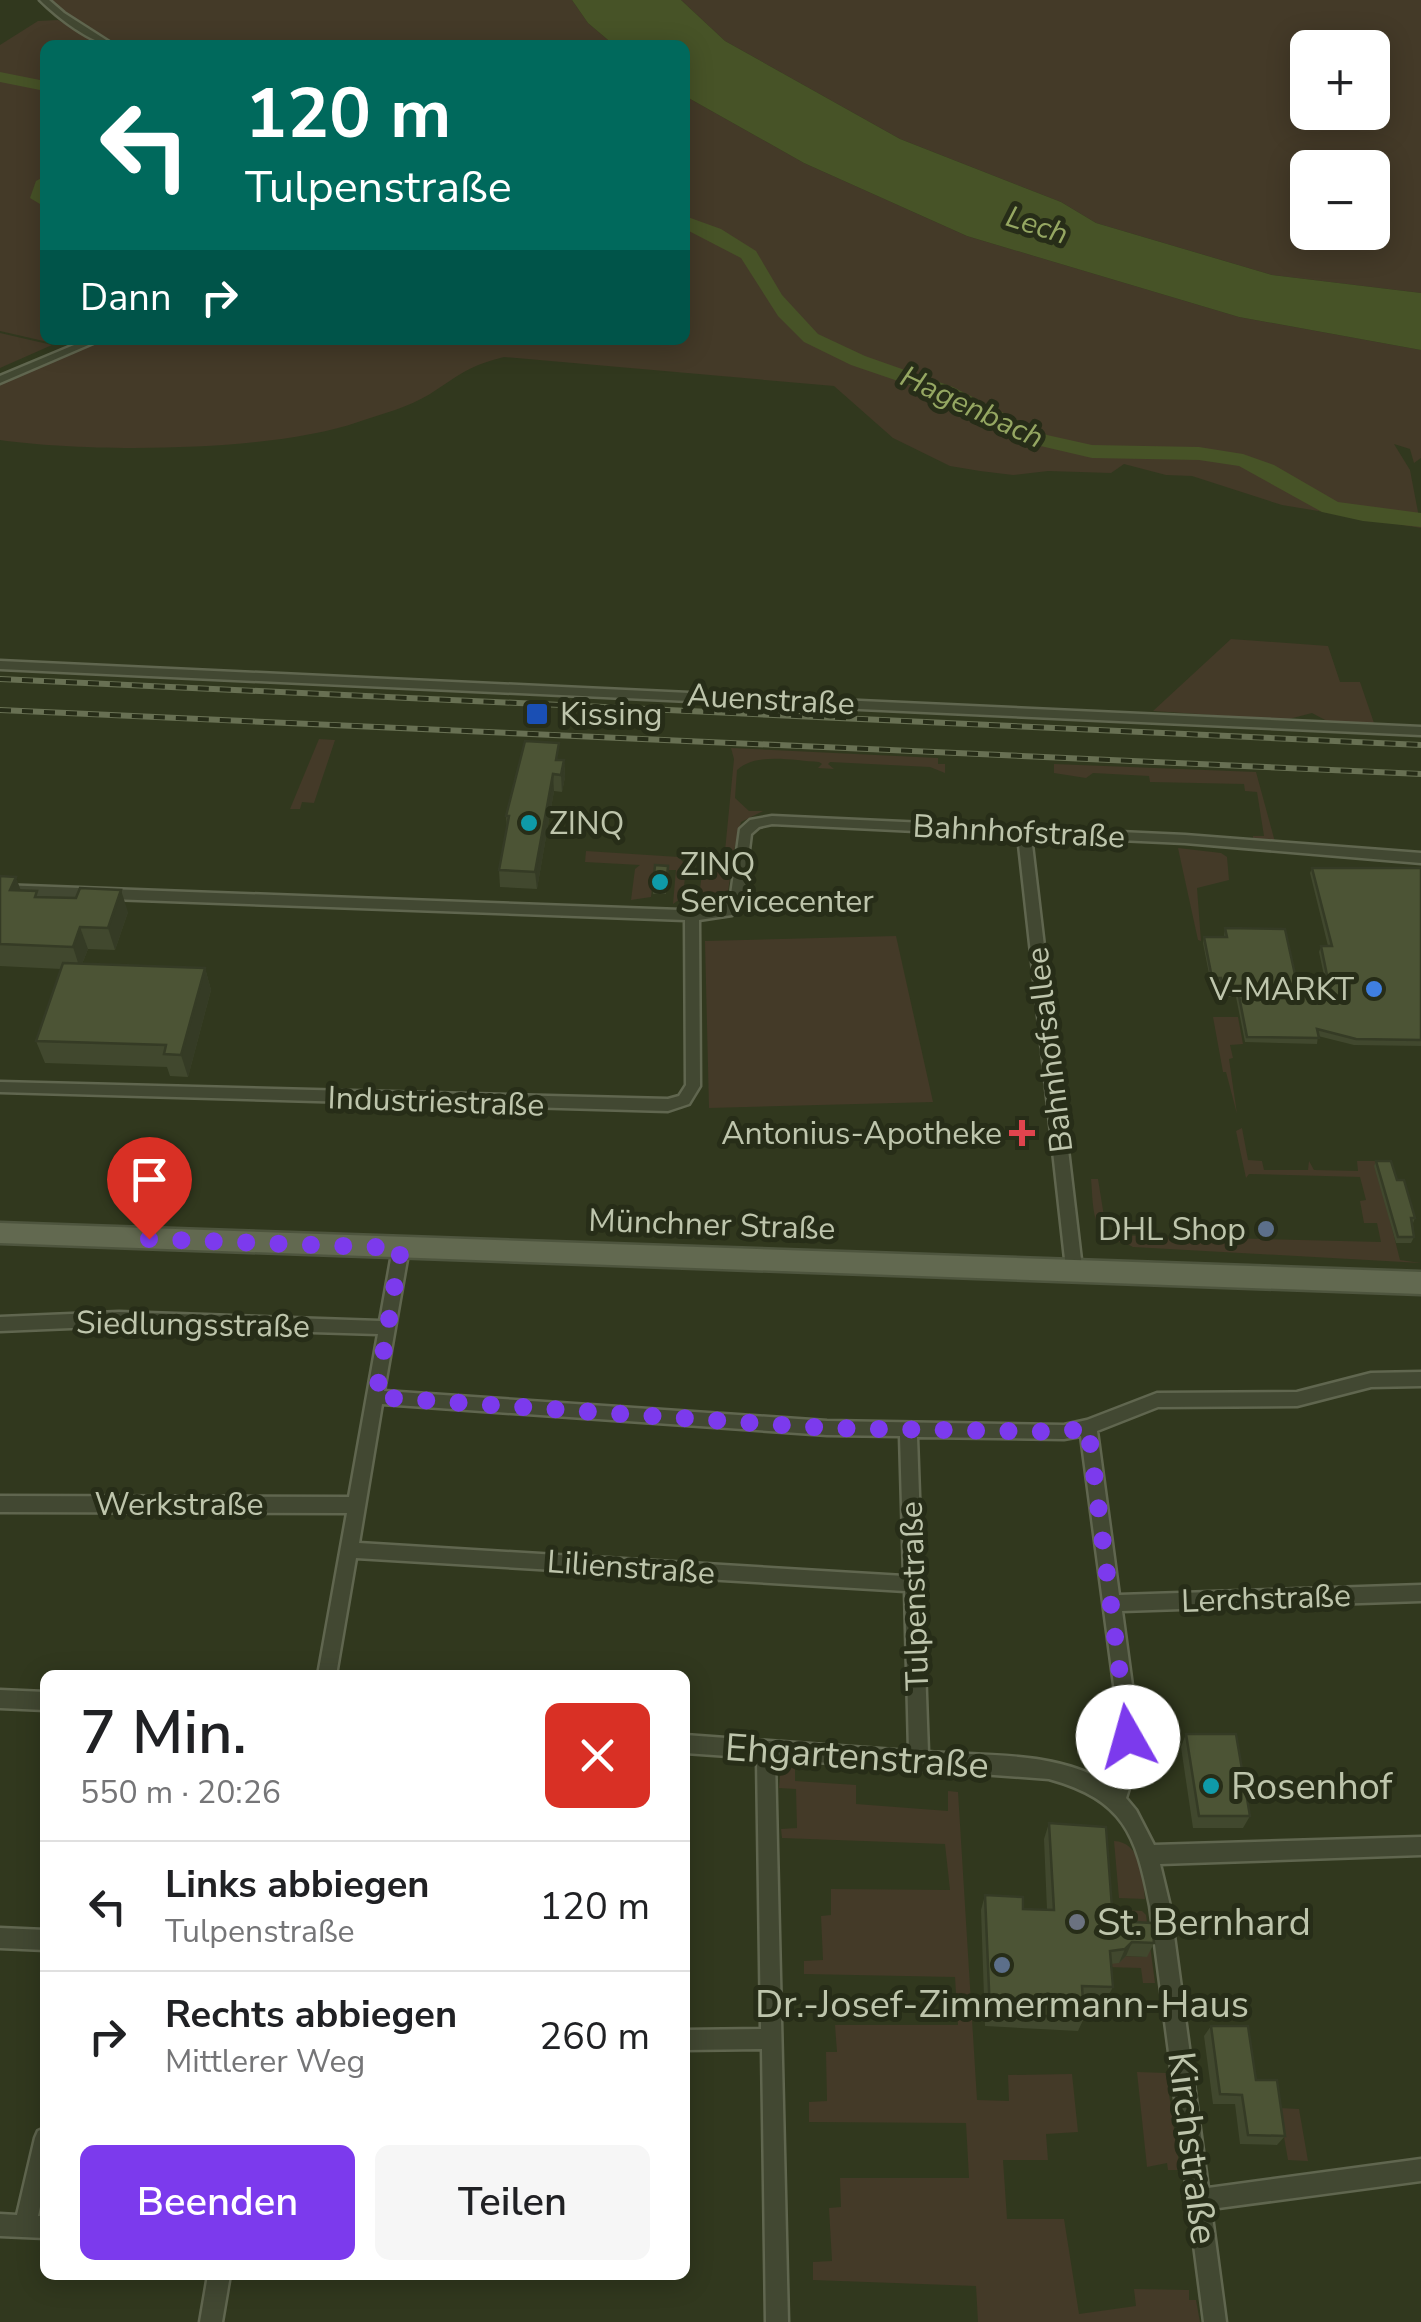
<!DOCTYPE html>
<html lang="de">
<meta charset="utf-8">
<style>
body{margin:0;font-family:"Nunito Sans",sans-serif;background:#f6f6f6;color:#202124;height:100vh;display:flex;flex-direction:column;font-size:38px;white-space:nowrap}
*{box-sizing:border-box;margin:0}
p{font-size:32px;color:#757577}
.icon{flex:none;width:55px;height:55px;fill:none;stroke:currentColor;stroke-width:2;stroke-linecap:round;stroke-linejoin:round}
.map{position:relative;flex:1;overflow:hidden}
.sheet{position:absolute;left:40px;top:1670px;width:650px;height:610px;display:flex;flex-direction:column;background:#fff;border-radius:15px;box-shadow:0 5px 25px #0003}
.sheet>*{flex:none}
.banner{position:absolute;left:40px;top:40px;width:650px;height:305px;border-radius:15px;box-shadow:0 5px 25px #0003;background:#00695c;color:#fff;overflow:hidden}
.tools{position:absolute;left:1290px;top:30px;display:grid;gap:20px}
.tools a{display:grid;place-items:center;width:100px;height:100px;border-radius:15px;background:#fff;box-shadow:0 5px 25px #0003;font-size:50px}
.pin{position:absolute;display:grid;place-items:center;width:85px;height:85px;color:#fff;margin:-102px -42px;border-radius:50% 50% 50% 0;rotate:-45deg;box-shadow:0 0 10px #0007}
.pin .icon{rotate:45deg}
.me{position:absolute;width:110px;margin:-55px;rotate:353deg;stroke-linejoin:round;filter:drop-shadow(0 0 8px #0008)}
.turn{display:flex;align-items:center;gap:35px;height:210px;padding:0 40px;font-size:45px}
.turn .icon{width:130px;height:130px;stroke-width:2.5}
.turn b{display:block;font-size:70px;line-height:85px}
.then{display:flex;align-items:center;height:95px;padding:0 40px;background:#0003;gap:20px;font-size:38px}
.round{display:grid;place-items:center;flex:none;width:105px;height:105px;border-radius:15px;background:#f6f6f6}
.head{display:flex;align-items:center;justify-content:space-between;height:170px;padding:0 40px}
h1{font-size:60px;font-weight:600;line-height:75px}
.primary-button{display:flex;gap:20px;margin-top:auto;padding:20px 40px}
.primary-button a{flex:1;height:115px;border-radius:15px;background:#7c3aed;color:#fff;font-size:40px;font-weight:600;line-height:115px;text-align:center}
.primary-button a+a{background:#f6f6f6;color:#202124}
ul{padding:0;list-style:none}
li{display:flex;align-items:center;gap:30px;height:130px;padding:0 40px;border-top:2px solid #e0e0e0}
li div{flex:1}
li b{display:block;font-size:38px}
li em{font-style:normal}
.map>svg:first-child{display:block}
.green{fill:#443a28;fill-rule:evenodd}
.water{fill:#475327}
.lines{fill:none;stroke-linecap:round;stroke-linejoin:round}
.river{fill:#475327;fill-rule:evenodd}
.minor-casing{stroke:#60664f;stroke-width:5}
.primary-casing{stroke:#4e553e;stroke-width:5}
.minor{fill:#424832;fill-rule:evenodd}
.primary{fill:#626950;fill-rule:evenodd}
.rail-casing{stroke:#687053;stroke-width:6}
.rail{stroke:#272d18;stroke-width:4;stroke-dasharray:11;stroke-linecap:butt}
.wall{fill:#41482e}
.shaded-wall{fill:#353b25}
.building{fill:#4c5435;stroke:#353b25;stroke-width:2.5}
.route{stroke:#7c3aed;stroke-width:18;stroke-dasharray:0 32.4}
.transit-dot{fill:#1a4fb4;stroke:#272d18;stroke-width:4}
.culture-dot{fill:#0f9aa8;stroke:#272d18;stroke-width:4}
.shop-dot{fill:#3f7fe0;stroke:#272d18;stroke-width:4}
.health-dot{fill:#e0444e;stroke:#272d18;stroke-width:4}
.service-dot{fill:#5c6f8a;stroke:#272d18;stroke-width:4}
.worship-dot{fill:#6b7280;stroke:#272d18;stroke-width:4}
.labels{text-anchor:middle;stroke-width:10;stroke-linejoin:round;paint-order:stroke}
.far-water-label{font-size:30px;font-style:italic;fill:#95a762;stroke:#272d18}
.street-label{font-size:32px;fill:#bec5ac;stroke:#272d18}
.poi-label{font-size:32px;fill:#bec5ac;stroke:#272d18;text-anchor:start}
.near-street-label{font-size:38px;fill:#bec5ac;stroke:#272d18}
.near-poi-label{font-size:38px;fill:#bec5ac;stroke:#272d18;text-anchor:start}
</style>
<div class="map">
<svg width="1421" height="2322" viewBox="0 0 1421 2322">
<rect width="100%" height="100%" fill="#31381e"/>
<g class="green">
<polygon points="50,0 572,0 588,23 614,45 120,45 69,17"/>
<path d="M681,0H1421V293L1272,275L1096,223L1061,202L900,139L725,41ZM1308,48H1372V112H1308ZM1308,168H1372V232H1308Z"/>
<polygon points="58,20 101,45 45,45 45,340 74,340 61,345 0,331 0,45 38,21"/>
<path d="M685,96L804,163L967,236L1239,317L1421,350V458L1414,463L1410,449L1394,444L1410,470L1421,528L1282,505L1192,476L1166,475L1124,464L1111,473L1048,471L1013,475L980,471L950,466L893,438L834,386L504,357C467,366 460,375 430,394C409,407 382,414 358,422C273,452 90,453 0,440V384L103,340H685Z"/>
<polygon points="0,333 52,345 0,368"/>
<polygon points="1231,639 1328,646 1340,682 1360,682 1374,723 1327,721 1312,713 1285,720 1153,711"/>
<polygon points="319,739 335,740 314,803 302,802 300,809 290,809"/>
<path d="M731,748L938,758V764H945V773L930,767L830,762L828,764L834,769L818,768L822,764L819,762C794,761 756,752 737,770L735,798L749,811H763L741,822L734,851H727L725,864L732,865L727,898L713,906H698L703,864L725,851L734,759Z"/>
<polygon points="1054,764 1256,772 1275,842 1253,839 1253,836 1264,836 1257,792 1245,791 1244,784 1150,782 1149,776 1093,773 1086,778 1054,773"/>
<polygon points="1178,848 1221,853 1227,857 1229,880 1197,888 1201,941 1198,940"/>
<polygon points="586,851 679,857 686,866 683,897 673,904 676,870 654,870 651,897 631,900 635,869 640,865 585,862"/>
<polygon points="896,936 933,1102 709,1108 705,941"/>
<polygon points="1213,1017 1238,1017 1243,1044 1230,1045 1233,1058 1229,1059 1237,1114 1226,1072 1223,1072"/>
<path d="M1242,1128L1248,1160L1262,1161L1264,1170H1308L1309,1161L1314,1170L1358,1171L1357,1161H1375L1400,1260L1421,1263L1133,1247C1126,1242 1118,1243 1110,1239C1091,1230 1093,1197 1091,1179H1098L1107,1235L1381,1242L1377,1223H1364L1360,1201L1366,1200L1360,1177L1249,1174L1246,1178L1236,1131Z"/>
<polygon points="791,1765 795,1765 795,1781 856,1785 856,1804 948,1811 948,1791 958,1792 977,2100 1009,2101 1008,2075 1072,2074 1078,2132 1046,2134 1048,2160 1003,2160 1007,2219 1064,2219 1079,2314 1136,2306 1134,2289 1189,2290 1189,2300 1196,2300 1200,2322 978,2322 976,2286 813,2280 813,2262 832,2261 829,2208 841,2207 840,2178 969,2178 966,2123 809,2122 809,2102 827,2101 826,2052 837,2052 835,2025 958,2025 955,1977 804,1974 804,1961 823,1960 821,1916 831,1915 831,1889 950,1890 945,1844 782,1838 781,1829 797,1828 796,1789 779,1788 780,1776"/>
<path d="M1114,1841C1141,1842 1143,1877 1145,1899L1119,1898Z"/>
<polygon points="1105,1909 1142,1911 1146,1915 1155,1983 1143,1983 1141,1968 1106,1967 1109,2006 1103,1955 1116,1963 1123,1956 1147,1957 1107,1935"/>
<polygon points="1137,2072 1166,2073 1180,2170 1168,2170 1167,2163 1147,2167"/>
<polygon points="1279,2108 1299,2109 1308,2161 1288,2160"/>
</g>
<polygon class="water" points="572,0 681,0 725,41 900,139 1061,202 1096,223 1272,275 1421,293 1421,350 1239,317 967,236 804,163 685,96 685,45 614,45 588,23"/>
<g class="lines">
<g class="river">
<polygon points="0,72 45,81 45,91 0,82"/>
<polygon points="45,176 45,207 30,198 36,181"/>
<polygon points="685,216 721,229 756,251 782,295 818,334 865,356 953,387 1047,435 1092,445 1199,447 1243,454 1274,465 1338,502 1421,513 1421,527 1363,521 1322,512 1239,466 1199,460 1092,458 1032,444 939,395 851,365 804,342 778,316 741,258 685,229"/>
</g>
<g class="minor-casing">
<g id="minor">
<path d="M40,0H49L64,13L114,45C92,45 56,16 40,0Z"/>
<polygon points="86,340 100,340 0,383 0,376"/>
<polygon points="0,661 1421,727 1421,735 0,669"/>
<polygon points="772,816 1185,835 1421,853 1421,863 1185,843 1031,836 1082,1268 1080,1272 1068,1272 1066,1268 1018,836 772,824 759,827 751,834 742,907 732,915 699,920 700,1086 689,1104 668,1111 0,1092 0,1082 668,1099 679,1096 686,1085 685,920 0,895 0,885 708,911 723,908 730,902 740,829 750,820"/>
<path d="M401,1242L406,1244L409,1248L384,1391L827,1421L1064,1425L1087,1420L1157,1393L1297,1392L1371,1373L1421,1372V1386L1371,1387L1297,1406L1158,1407L1097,1431L1119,1595L1421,1585V1601L1122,1611L1138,1730V1760L1126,1798L1136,1810L1154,1845L1421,1837V1855L1160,1864L1170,1906L1208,2188L1421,2159V2181L1211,2209L1226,2322H1204L1150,1906C1136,1834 1124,1800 1049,1779L775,1759L788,2322H766L762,2049L685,2050V2030L761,2029L757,1758L685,1753V1735L909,1751L905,1591L356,1558L336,1675H318L347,1513L0,1512V1496L349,1497L378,1334L119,1326L0,1331V1317L119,1312L380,1321L393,1248L396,1244ZM382,1404L827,1435L900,1436L904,1576L359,1543ZM1081,1436L1120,1730V1760L1111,1786C1064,1751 985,1756 928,1752L917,1437L1064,1439Z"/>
<polygon points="0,1690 45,1692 45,1710 0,1708"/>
<polygon points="0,1928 45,1930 45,1950 0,1948"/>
<polygon points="45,2128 45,2184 38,2216 45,2216 45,2238 0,2236 0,2214 17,2215 35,2138 38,2131"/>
<polygon points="208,2275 230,2275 222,2322 200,2322"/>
</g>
</g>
<g class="primary-casing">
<polygon id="primary" points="0,1223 1421,1272 1421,1294 0,1243"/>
</g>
<use href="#minor" class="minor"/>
<use href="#primary" class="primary"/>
<g class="rail-casing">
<g id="rail">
<polyline points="0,679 1421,745"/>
<polyline points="0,710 1421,774"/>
</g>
</g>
<use href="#rail" class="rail"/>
</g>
<g class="wall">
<polygon points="560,760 564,760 565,777 562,792 554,791 537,889 500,887 499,870 507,829 506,816"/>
<polygon points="668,866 666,894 653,894 653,888"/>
<polygon points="1312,868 1421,868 1421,1046 1354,1045 1318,1036 1317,1044 1245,1042 1236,997 1222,997 1219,984 1211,984 1203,943 1204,937 1224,937 1225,928 1296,979 1325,980 1319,952 1321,946 1328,946 1310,873"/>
<polygon points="0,876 20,891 39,897 128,912 115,950 88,949 82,964 205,968 211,990 188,1077 170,1076 167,1067 45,1063 36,1041 61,969 0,966"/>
<polygon points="1376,1161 1397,1180 1415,1218 1413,1223 1414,1237 1411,1243 1396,1243 1374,1166"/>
<polygon points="1186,1734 1250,1816 1243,1828 1193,1828 1181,1747"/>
<polygon points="1049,1823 1113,1921 1154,1943 1147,1957 1126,1956 1119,1963 1111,1964 1113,1987 1106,2000 1083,1999 1084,2018 1078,2031 985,2026 981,1910 985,1895 1023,1909 1047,1910 1044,1839"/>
<polygon points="1211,2026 1256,2080 1285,2136 1277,2145 1240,2144 1235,2104 1213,2104 1204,2036"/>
</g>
<g class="shaded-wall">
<polygon points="564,760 565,777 562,792 561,775"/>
<polygon points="553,774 554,791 537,889 535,872"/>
<polygon points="16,877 24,900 10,890"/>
<polygon points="121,890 128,912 115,950 108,928"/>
<polygon points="80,927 88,949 80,969 73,947"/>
<polygon points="205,968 211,990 188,1077 181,1055"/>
<polygon points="1132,1942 1126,1956 1119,1963 1125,1949"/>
</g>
<g class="building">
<polygon points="525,741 559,743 556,760 564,760 561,775 553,774 535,872 499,870 509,816 506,816"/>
<polygon points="655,865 668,866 666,888 653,888"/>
<polygon points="1312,868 1421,868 1421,1040 1356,1039 1317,1029 1319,1038 1247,1037 1238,991 1223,991 1221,978 1212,978 1204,937 1227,937 1225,928 1285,929 1296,979 1328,980 1321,946 1332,946"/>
<polygon points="0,876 16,877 10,890 37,891 35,897 76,898 80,888 121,890 108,928 80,927 73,947 0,944"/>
<polygon points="63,963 205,968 181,1055 164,1054 166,1045 36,1041"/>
<polygon points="1376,1161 1391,1161 1397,1180 1404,1180 1415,1218 1411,1218 1414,1237 1398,1237"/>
<polygon points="1186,1734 1236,1734 1250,1816 1199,1816"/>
<polygon points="1049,1823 1106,1827 1113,1921 1152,1923 1154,1943 1132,1942 1125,1949 1110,1951 1113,1987 1082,1986 1084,2018 990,2013 985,1895 1023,1897 1023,1909 1054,1910"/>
<polygon points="1211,2026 1248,2026 1256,2080 1277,2080 1285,2136 1248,2135 1242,2095 1220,2094"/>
</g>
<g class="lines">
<polyline class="route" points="149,1239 401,1248 376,1397 827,1428 1064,1432 1088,1427 1128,1737"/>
</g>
<rect class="transit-dot" x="525" y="702" width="24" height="24" rx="5"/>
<g class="culture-dot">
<circle cx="529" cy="823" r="10"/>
<circle cx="660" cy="882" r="10"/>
<circle cx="1211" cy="1786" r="10"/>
</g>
<circle class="shop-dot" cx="1374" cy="989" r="10"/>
<path class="health-dot" d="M1017 1118h10v10h10v10h-10v10h-10v-10h-10v-10h10z"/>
<g class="service-dot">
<circle cx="1266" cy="1229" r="10"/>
<circle cx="1002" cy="1965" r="10"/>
</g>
<circle class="worship-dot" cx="1077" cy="1922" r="10"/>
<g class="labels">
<g class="far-water-label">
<text transform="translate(1037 225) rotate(18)" y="10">Lech</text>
<text transform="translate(972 407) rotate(25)" y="10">Hagenbach</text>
</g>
<g class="street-label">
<text transform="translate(771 699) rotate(3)" y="11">Auenstraße</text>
<text transform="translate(1019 831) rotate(3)" y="11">Bahnhofstraße</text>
<text transform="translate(1049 1050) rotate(-97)" y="11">Bahnhofsallee</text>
<text transform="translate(436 1101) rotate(2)" y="11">Industriestraße</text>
<text transform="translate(712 1224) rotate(2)" y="11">Münchner Straße</text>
<text transform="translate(193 1324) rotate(1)" y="11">Siedlungsstraße</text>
<text x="179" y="1515">Werkstraße</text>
<text transform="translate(631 1567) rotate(4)" y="11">Lilienstraße</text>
<text transform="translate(914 1596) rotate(-92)" y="11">Tulpenstraße</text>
<text transform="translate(1266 1598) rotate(-2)" y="11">Lerchstraße</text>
</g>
<g class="poi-label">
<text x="560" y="725">Kissing</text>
<text x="549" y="834">ZINQ</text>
<text x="680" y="875">ZINQ<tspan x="680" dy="37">Servicecenter</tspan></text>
<text x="1354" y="1000" text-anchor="end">V-MARKT</text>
<text x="1002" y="1144" text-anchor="end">Antonius-Apotheke</text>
<text x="1246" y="1240" text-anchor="end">DHL Shop</text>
</g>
<g class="near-street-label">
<text transform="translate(857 1756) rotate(4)" y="13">Ehgartenstraße</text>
<text transform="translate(1193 2148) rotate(83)" y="13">Kirchstraße</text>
</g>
<g class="near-poi-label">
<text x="1231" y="1799">Rosenhof</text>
<text x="1097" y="1935">St. Bernhard</text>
<text x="1002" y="2017" text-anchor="middle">Dr.-Josef-Zimmermann-Haus</text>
</g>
</g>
</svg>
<div class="tools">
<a>+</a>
<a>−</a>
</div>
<div class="pin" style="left:149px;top:1239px;background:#d93025"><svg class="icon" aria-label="arrive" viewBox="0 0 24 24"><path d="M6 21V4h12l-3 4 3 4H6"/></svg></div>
<svg class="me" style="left:1128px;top:1737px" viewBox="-20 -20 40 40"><circle r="19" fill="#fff"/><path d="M0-13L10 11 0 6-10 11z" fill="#7c3aed"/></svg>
<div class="banner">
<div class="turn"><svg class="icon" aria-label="left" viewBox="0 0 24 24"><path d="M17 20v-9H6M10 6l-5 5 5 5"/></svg><div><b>120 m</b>Tulpenstraße</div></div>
<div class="then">Dann<svg class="icon" aria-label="right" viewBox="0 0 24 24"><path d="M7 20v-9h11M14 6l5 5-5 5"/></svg></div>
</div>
<section class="sheet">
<div class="head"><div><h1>7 Min.</h1><p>550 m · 20:26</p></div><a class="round" style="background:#d93025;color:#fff"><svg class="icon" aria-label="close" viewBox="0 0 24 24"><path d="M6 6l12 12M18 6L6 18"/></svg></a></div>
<ul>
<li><svg class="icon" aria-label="left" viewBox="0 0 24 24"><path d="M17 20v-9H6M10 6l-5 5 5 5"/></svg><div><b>Links abbiegen</b><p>Tulpenstraße</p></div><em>120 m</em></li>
<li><svg class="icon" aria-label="right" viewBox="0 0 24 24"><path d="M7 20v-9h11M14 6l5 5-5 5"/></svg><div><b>Rechts abbiegen</b><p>Mittlerer Weg</p></div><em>260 m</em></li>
</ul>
<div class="primary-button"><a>Beenden</a><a>Teilen</a></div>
</section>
</div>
